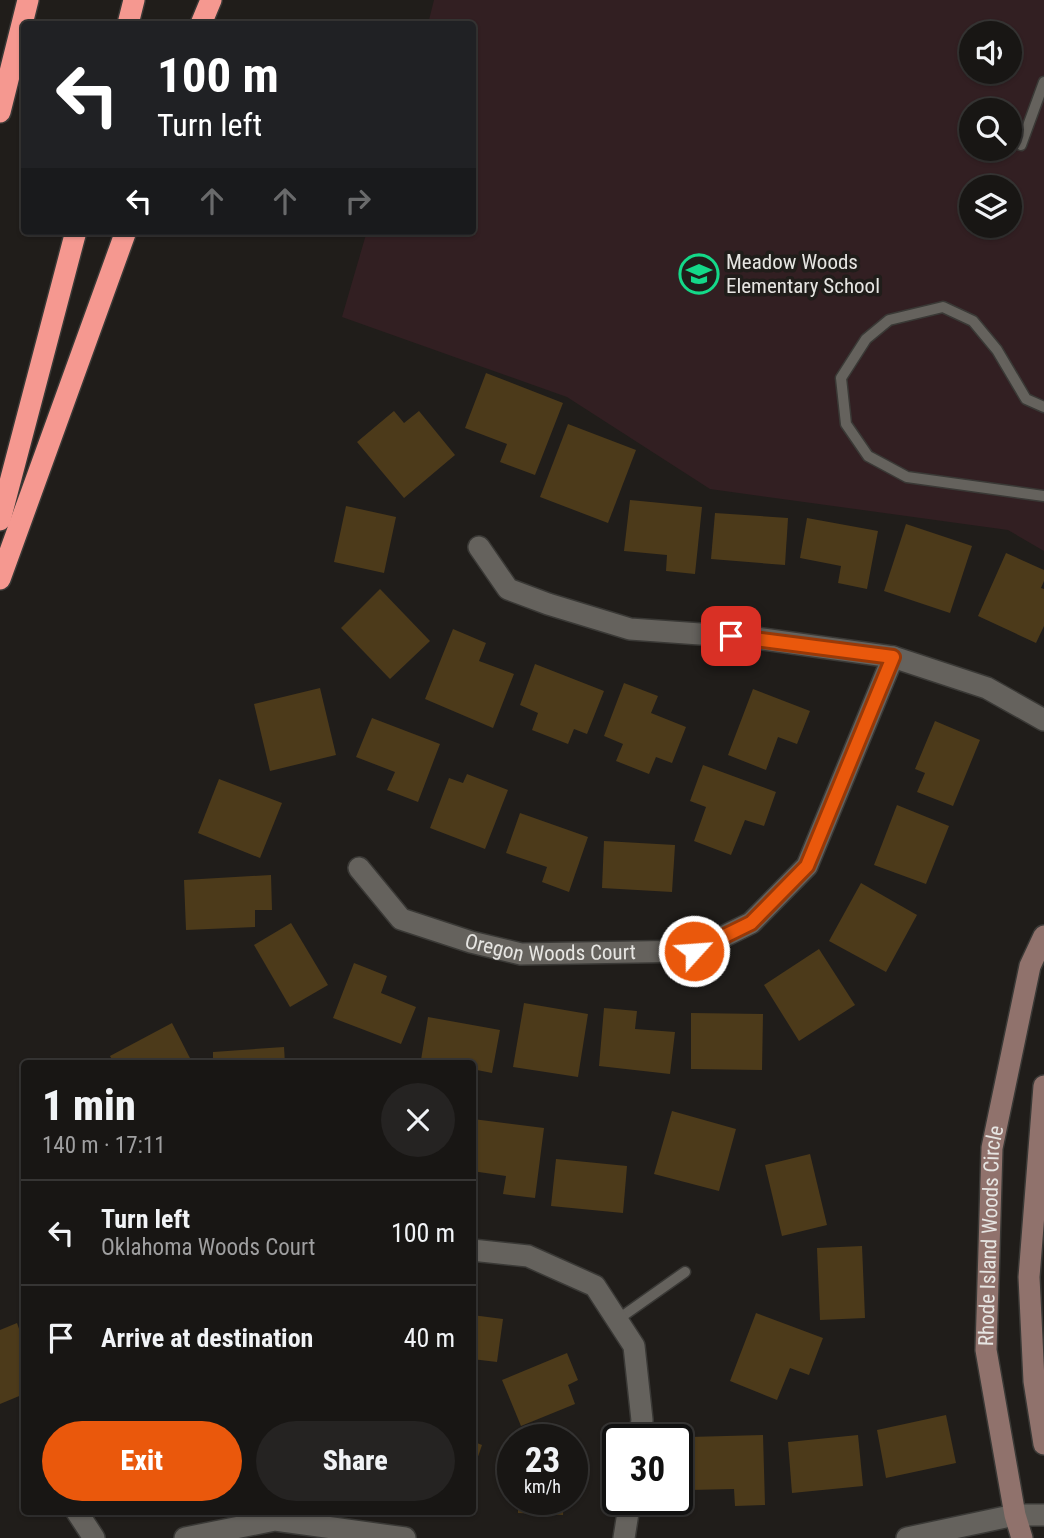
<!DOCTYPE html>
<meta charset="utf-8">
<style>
body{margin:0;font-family:"Roboto Condensed",sans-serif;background:#252322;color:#f1f3f6;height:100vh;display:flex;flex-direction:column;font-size:26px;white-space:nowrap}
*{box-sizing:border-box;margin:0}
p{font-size:23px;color:#9f9fa0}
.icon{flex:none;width:38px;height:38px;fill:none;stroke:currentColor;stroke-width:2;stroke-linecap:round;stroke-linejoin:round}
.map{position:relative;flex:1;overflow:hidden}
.side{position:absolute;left:21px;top:1060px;width:455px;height:455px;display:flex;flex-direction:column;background:#181614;border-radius:7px;box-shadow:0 2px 5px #0004,0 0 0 2px #363534}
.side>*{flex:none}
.guide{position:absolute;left:21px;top:21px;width:455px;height:214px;border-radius:7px;box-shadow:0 2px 5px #0004,0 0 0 2px #363534;background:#202124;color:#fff;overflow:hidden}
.buttons{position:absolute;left:959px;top:21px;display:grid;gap:14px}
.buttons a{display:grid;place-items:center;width:63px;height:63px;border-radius:50%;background:#181614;box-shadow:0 2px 5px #0004,0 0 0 2px #363534;font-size:35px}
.speed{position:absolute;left:497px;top:1424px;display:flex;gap:14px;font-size:35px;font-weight:700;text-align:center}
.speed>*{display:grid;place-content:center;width:91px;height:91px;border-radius:50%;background:#181614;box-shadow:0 2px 5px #0004,0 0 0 2px #363534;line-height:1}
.speed small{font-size:18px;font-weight:400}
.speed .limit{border:4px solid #111;border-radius:10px;background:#fff;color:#111}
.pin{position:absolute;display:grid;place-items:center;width:60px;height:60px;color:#fff;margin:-30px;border-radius:14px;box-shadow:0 4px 10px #0006}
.me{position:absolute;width:77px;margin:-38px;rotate:64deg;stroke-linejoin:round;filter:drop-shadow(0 0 5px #0008)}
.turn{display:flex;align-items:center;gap:24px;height:147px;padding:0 21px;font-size:32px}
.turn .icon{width:91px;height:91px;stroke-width:2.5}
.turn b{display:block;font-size:49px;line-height:60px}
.lanes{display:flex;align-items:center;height:66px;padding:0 21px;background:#0003;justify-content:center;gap:35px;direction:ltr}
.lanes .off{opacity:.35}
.round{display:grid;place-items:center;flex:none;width:74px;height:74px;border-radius:37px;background:#252322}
.headline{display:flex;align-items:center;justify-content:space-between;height:119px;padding:0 21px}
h1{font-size:42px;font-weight:800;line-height:52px}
.action{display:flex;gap:14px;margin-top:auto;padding:14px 21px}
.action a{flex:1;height:80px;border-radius:42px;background:#ea580c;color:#fff;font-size:28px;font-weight:800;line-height:80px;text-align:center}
.action a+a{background:#252322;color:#f1f3f6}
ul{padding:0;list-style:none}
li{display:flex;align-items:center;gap:21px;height:105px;padding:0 21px;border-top:2px solid #363534}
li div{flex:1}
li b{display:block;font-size:26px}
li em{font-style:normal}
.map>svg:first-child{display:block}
.education{fill:#321f22;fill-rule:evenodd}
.building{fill:#4c3a1a}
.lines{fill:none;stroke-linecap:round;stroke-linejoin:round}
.lane-casing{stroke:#3a3936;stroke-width:13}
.street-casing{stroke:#3a3936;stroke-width:24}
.secondary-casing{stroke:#3a3936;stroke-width:24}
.highway-casing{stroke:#3a3936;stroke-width:24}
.lane{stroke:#65625d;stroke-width:10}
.street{stroke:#65625d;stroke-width:21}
.secondary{stroke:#90726c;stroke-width:21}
.highway{stroke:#f59890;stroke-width:21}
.route-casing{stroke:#983908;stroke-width:18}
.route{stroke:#ea580c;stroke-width:12}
.labels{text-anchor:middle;stroke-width:7;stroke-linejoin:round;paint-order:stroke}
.poi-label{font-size:21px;fill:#e6e5e2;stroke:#201d1a;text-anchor:start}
.street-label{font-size:21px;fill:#e6e5e2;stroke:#201d1a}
</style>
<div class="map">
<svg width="1044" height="1538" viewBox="0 0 1044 1538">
<rect width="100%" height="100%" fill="#201d1a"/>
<path class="education" d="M434,0H1044V551L1008,530L710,489L567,397L342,317L367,231H472V24H428ZM971,33H1010V72H971ZM971,110H1010V149H971ZM971,187H1010V226H971Z"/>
<g class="building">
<polygon points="486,373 563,403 535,475 500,462 507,444 465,428"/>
<polygon points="394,411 404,423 419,411 455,455 404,498 357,442"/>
<polygon points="568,424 636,450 608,523 540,497"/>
<polygon points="630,500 702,507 695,574 666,571 667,555 624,551"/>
<polygon points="346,506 396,517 384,573 334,562"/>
<polygon points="715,513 788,518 785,565 711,559"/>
<polygon points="807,518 878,531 867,589 838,583 841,566 800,558"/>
<polygon points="906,524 972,546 950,613 884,591"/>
<polygon points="1006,553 1044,570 1044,581 1041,588 1044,589 1044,626 1036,643 978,616"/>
<polygon points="380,589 430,641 390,679 341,628"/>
<polygon points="453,629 486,643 479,661 514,674 493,728 425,699"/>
<polygon points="535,664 604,691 587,734 574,729 568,744 532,730 538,713 520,705"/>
<polygon points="624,683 658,696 651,713 686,727 672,763 656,757 649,774 616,761 623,744 604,736"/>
<polygon points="320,688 336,755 270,771 254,704"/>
<polygon points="753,689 810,711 797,744 778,737 766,770 728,755"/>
<polygon points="372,718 440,744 418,802 387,790 395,772 356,757"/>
<polygon points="935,721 980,740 953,806 917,792 925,773 915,769"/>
<polygon points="703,765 776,792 764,826 745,820 731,855 694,841 706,807 690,801"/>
<polygon points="467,774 508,790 485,849 430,828 449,778 463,783"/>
<polygon points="219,779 282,803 260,858 198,833"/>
<polygon points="897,805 949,826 926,884 874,865"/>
<polygon points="520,813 588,837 569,892 542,882 547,867 506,853"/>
<polygon points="604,841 675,845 672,892 602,888"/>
<polygon points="271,875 272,910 255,910 255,927 186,930 184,880"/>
<polygon points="861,883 917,915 886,972 829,941"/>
<polygon points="291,923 328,985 290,1007 254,945"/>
<polygon points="819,949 855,1005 799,1041 764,985"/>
<polygon points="354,963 387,976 381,993 416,1007 401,1044 333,1018"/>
<polygon points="524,1003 588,1014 578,1077 513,1067"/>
<polygon points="604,1008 637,1011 635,1029 675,1032 670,1074 599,1066"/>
<polygon points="691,1013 763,1014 762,1070 691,1069"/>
<polygon points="428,1017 500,1030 492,1073 472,1069 472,1064 443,1064 421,1060"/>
<polygon points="172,1023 193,1064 114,1064 110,1056"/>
<polygon points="284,1047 285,1064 213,1064 213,1052"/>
<polygon points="672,1111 736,1129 719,1191 654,1174"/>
<polygon points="473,1119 544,1128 535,1198 503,1194 506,1176 472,1171"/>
<polygon points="810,1154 827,1225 782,1236 765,1165"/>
<polygon points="556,1159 627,1166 623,1213 551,1206"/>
<polygon points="862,1246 865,1318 820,1320 817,1248"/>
<polygon points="756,1313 823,1338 809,1375 790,1368 777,1400 730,1381"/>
<polygon points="472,1315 503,1319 497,1362 472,1359"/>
<polygon points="17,1323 24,1343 24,1394 0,1404 0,1330"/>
<polygon points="567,1353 578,1380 568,1385 575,1404 521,1426 502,1380"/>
<polygon points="946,1415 956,1463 886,1478 877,1430"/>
<polygon points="763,1435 765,1505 735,1506 734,1489 690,1490 689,1437"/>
<polygon points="858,1435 863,1486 792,1493 788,1442"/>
<polygon points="472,1441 482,1445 473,1471 472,1471"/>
<polygon points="572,1442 582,1443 581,1474 572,1473"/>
<polygon points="518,1500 564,1500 563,1515 518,1513"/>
</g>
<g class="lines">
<g class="lane-casing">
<g id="lane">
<polyline points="1021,145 1044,82"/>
<polyline points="1044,407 1026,399 997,350 973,321 943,307 889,320 866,339 841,378 846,424 868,456 907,477 1044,496"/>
<polyline points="617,1320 685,1272"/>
</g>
</g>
<g class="street-casing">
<g id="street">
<polyline points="479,547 508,589 548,604 630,629 756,638 893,657 987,688 1044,720"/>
<path id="s1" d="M359,868L401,919L471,942L521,954L694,951L751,923L807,866L893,657"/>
<polyline points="472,1250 528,1256 595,1286 634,1346 642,1420 639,1440"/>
<polyline points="77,1512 94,1538"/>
<polyline points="185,1538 275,1520 405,1538"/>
<polyline points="624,1538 630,1500"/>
<polyline points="907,1538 1015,1515 1044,1515"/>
</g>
</g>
<g class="secondary-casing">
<g id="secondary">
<polyline points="1044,1086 1029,1277 1034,1381 1044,1444"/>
<path id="s2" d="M1022,1538L1015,1515L986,1350L992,1148L1030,966L1044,936"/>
</g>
</g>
<g class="highway-casing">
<g id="highway">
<polyline points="128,24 134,0"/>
<polyline points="201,24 211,0"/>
<polyline points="0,112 28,0"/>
<polyline points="0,520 76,231"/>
<polyline points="0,579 126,231"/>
</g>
</g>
<use href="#lane" class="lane"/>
<use href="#street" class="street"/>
<use href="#secondary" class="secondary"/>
<use href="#highway" class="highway"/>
</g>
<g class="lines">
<g class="route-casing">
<polyline id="route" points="694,951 751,923 807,866 893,657 731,636"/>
</g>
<use href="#route" class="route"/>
</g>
<defs>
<g id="school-ring" transform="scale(2.0125)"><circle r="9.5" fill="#201d1a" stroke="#14d989" stroke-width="1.5"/><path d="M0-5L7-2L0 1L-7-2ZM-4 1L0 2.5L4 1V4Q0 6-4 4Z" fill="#14d989"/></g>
</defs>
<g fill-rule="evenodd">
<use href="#school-ring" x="699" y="274"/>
</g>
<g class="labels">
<g class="poi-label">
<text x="726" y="269">Meadow Woods<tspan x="726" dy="24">Elementary School</tspan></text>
</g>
<g class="street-label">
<text dy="7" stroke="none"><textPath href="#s1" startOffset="220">Oregon Woods Court</textPath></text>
<text dy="7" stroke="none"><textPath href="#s2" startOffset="306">Rhode Island Woods Circle</textPath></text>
</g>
</g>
</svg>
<div class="buttons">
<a><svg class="icon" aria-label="sound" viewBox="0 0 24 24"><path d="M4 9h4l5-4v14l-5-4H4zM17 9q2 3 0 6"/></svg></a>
<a><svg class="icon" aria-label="search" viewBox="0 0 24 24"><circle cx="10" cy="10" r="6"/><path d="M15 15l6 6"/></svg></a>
<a><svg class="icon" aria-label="layers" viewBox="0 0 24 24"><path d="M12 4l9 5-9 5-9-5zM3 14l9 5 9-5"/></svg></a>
</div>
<div class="speed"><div>23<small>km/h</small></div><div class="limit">30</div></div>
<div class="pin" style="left:731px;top:636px;background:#d93025"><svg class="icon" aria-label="arrive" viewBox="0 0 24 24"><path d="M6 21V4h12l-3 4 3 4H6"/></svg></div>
<svg class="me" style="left:694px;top:951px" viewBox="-20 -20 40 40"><circle r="17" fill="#ea580c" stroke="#fff" stroke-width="3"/><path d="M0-11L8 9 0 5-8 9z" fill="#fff"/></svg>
<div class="guide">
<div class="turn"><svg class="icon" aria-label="left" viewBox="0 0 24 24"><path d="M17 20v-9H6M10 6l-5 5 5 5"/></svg><div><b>100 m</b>Turn left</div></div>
<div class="lanes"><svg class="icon" aria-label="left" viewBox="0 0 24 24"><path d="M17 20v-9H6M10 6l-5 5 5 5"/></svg><svg class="icon off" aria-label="ahead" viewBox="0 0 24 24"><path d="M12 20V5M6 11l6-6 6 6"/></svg><svg class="icon off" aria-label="ahead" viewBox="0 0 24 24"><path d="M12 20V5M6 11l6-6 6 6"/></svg><svg class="icon off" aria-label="right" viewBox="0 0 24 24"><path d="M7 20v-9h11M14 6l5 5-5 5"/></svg></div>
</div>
<section class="side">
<div class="headline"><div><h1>1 min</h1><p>140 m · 17:11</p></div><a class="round"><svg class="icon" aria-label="close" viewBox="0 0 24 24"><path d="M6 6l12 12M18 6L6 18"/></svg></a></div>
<ul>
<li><svg class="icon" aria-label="left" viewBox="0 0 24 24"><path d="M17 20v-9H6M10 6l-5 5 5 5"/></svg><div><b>Turn left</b><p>Oklahoma Woods Court</p></div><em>100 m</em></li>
<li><svg class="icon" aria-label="arrive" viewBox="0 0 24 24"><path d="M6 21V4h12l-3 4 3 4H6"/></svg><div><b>Arrive at destination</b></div><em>40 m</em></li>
</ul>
<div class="action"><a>Exit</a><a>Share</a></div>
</section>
</div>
